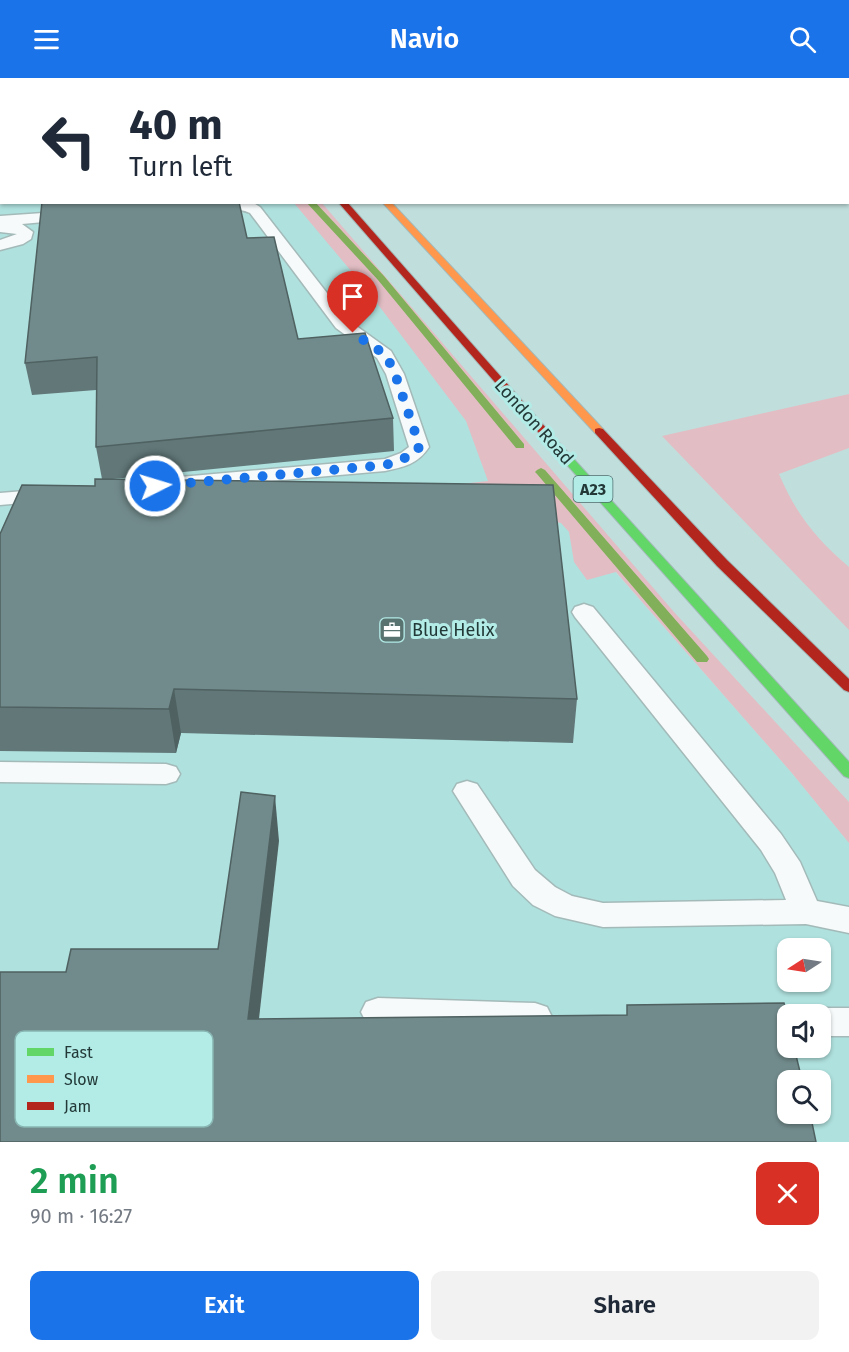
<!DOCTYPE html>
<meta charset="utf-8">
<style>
body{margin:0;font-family:"Fira Sans",sans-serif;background:#f2f2f3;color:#1f2937;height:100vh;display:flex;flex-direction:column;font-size:22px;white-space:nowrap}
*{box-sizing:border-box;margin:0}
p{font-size:20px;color:#747a83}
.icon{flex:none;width:33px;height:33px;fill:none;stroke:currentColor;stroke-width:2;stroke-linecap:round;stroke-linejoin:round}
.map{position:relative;height:1064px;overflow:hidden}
.details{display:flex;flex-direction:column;background:#fff;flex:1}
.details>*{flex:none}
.top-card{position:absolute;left:0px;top:0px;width:849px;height:126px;box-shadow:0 2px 4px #0004;background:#fff;color:#1f2937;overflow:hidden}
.needle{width:39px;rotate:258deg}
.tools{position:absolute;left:777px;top:860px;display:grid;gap:12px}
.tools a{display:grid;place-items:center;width:54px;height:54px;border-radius:12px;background:#fff;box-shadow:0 2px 4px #0004;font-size:30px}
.pin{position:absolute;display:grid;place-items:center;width:51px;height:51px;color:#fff;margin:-62px -26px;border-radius:50% 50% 50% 0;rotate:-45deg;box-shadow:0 0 6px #0007}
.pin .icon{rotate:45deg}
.me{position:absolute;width:66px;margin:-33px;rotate:85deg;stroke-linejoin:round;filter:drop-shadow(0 0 4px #0008)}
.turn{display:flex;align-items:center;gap:21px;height:126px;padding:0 30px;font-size:27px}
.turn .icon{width:78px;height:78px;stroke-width:2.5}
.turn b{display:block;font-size:42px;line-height:51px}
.round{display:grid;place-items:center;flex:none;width:63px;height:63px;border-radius:12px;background:#f2f2f3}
.head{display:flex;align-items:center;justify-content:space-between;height:102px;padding:0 30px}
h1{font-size:36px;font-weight:600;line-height:45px;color:#1e9e55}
.primary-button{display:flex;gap:12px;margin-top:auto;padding:12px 30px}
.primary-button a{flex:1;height:69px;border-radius:12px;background:#1a73e8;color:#fff;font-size:24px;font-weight:600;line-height:69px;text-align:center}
.primary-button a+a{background:#f2f2f3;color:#1f2937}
header{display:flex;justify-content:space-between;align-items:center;height:78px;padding:0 30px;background:#1a73e8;color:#fff;font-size:27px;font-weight:600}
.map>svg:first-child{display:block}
.built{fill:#afe1de;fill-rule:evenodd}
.green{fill:#e2bec4}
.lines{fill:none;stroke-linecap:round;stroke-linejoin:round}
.stream{fill:#82af5a;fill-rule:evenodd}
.lane-casing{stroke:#a3bab9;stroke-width:3}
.fast-casing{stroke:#a3bab9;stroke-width:2}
.slow-casing{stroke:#a3bab9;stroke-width:2}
.jam-casing{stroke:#a3bab9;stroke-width:2}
.lane{fill:#f6fafa;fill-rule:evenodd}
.fast{fill:#63d668;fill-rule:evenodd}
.slow{fill:#ff974d;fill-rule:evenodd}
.jam{fill:#b3261e;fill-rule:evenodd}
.wall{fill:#617778}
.shaded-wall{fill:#4f6161}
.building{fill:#718a8b;stroke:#4f6161;stroke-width:1.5}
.route{stroke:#1a73e8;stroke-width:10;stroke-dasharray:0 18}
.labels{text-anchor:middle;stroke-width:6;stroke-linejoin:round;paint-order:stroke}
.shield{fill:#b3ebe7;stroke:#4e6e6c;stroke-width:1.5}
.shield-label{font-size:16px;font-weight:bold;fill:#223937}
.street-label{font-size:18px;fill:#223937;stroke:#b3ebe7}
.poi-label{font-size:18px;fill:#223937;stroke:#b3ebe7;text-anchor:start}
.key{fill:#b3ebe7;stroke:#88b6b2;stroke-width:1.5}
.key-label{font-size:16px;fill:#223937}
</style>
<header><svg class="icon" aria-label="menu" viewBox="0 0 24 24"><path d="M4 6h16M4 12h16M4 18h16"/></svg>Navio<svg class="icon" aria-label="search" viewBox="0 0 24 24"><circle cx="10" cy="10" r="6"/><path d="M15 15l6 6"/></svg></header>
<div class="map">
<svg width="849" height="1064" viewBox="0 0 849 1064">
<rect width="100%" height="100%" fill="#c0dedc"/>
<path class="built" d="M33,124L322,125L615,494L791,694L849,765V1064H0V127ZM788,870H820V903H788ZM788,936H820V969H788ZM788,1002H820V1035H788Z"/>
<g class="green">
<polygon points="303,0 554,0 304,2"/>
<polygon points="583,0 849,0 849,22 848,2"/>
<polygon points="294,125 322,125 674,534 849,724 849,765 791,694 616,494 587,502 574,484 569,454 561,445 380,415 488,403 466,343 367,212"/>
<path d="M849,316V370L779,396C796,436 816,461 849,489V552L662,358Z"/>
</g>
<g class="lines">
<g class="stream">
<polygon points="742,0 766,0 769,2 743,2"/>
<rect x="0" y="4" width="2" height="4"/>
<rect x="848" y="5" width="1" height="4"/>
<polygon points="306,124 315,124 384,198 524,366 524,370 516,370 378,202"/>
<polygon points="541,390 545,392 707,578 709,581 707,584 697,584 537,396 535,394 537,392"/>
</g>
<g class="lane-casing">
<g id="lane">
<path d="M203,124H252L260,129L348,242L391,273L404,296L429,369C418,386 404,389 385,393L180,411L173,409L169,405L173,401L180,399L385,381L401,375L409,369L386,296L377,280L336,250L250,135C235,128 220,134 204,130L202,127Z"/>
<polygon points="72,133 77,135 80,138 77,141 22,146 33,154 31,161 23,166 0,172 0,162 17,156 0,154 0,138"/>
<polygon points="49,411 57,412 60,417 57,422 0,427 0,415"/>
<polygon points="584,526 593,529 781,756 800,784 817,823 849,829 849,855 806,846 603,849 555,838 533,827 513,808 453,713 457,706 467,703 477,706 535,792 555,809 572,818 603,825 786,822 775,795 761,772 575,539 572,534 575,529"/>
<polygon points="0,684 166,686 176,689 180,696 176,703 166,706 0,704"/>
<polygon points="378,920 535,925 547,929 552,939 547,949 535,953 378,948 366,944 361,934 366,924"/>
<polygon points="820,930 849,930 849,958 820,958 820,936 807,936"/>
</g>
</g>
<g class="fast-casing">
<g id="fast">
<polygon points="229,0 235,0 236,2 229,2"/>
<polygon points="557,366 561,367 849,684 849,700 844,698 553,371 551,369"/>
</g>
</g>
<g class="slow-casing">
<g id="slow">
<polygon points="267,0 274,0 275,2 268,2"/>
<polygon points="382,124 391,124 603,351 603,355 595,355"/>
</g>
</g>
<g class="jam-casing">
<g id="jam">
<polygon points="338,124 347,124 561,367 561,371 553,371"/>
<polygon points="599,350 603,351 727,482 849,601 849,614 844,612 717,488 595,355 595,351"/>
</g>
</g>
<use href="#lane" class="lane"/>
<use href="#fast" class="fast"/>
<use href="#slow" class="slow"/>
<use href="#jam" class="jam"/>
</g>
<g class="wall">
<polygon points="0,9 2,9 2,113 0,112"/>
<polygon points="247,160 298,261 393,340 394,373 113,401 577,621 573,665 181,655 176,675 0,673 0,456 95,408 102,401 96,369 96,312 32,317 25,285"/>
</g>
<g class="shaded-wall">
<polygon points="174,611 181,655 176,675 169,631"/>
<polygon points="275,718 279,763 254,985 248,941"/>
</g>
<g class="building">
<polygon points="40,0 87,0 85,2 38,2"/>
<rect x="0" y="9" width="2" height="72"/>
<polygon points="42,124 239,124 247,160 274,159 298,261 365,255 393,340 96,369 97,279 25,285"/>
<polygon points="95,401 553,407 577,621 174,611 169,631 0,629 0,456 22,407 95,408"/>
<polygon points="241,714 275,718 248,941 627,937 627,927 784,925 788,941 788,969 794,969 802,1002 788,1002 788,1035 810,1035 816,1064 0,1064 0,894 66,894 71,871 218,871"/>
</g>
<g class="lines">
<polyline class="route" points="155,408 386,387 415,376 419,369 417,360 395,296 386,277 353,255"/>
</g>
<defs>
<g id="office-square" transform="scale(1.35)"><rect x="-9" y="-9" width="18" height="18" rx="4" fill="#597371" stroke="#b3ebe7"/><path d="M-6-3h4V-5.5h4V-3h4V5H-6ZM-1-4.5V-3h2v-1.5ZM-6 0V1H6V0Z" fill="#fff"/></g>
</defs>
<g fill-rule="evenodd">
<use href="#office-square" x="392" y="552"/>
</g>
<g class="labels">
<rect class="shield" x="573.5" y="398" width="39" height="26" rx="4.5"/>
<g class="shield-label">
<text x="593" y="417">A23</text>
</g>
<g class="street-label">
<text transform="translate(534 344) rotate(48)" y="6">London Road</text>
</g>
<g class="poi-label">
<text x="412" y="558">Blue Helix</text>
</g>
</g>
<rect x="15" y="953" width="198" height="96" rx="9" class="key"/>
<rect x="27" y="970" width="27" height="8" fill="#63d668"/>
<rect x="27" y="997" width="27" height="8" fill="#ff974d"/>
<rect x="27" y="1024" width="27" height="8" fill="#b3261e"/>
<g class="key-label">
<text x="64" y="980">Fast</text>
<text x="64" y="1007">Slow</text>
<text x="64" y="1034">Jam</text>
</g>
</svg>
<div class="tools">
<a><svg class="needle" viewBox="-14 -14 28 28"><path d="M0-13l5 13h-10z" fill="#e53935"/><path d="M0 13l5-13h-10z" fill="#747a83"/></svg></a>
<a><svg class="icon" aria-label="sound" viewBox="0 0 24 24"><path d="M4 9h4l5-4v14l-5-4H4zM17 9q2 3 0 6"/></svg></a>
<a><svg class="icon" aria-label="search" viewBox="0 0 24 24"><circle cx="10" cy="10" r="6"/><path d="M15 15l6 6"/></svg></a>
</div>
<div class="pin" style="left:353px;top:255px;background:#d93025"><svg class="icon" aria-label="arrive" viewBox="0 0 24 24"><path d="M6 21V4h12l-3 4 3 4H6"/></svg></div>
<svg class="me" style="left:155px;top:408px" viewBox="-20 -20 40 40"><circle r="17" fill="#1a73e8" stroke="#fff" stroke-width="3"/><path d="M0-11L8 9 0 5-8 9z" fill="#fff"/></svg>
<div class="top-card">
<div class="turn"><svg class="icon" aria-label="left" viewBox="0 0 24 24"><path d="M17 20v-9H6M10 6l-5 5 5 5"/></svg><div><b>40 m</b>Turn left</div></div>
</div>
</div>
<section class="details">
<div class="head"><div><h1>2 min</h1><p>90 m · 16:27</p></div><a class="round" style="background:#d93025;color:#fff"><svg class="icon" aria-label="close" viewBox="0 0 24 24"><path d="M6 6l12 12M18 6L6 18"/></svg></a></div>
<div class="primary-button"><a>Exit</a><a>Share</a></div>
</section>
